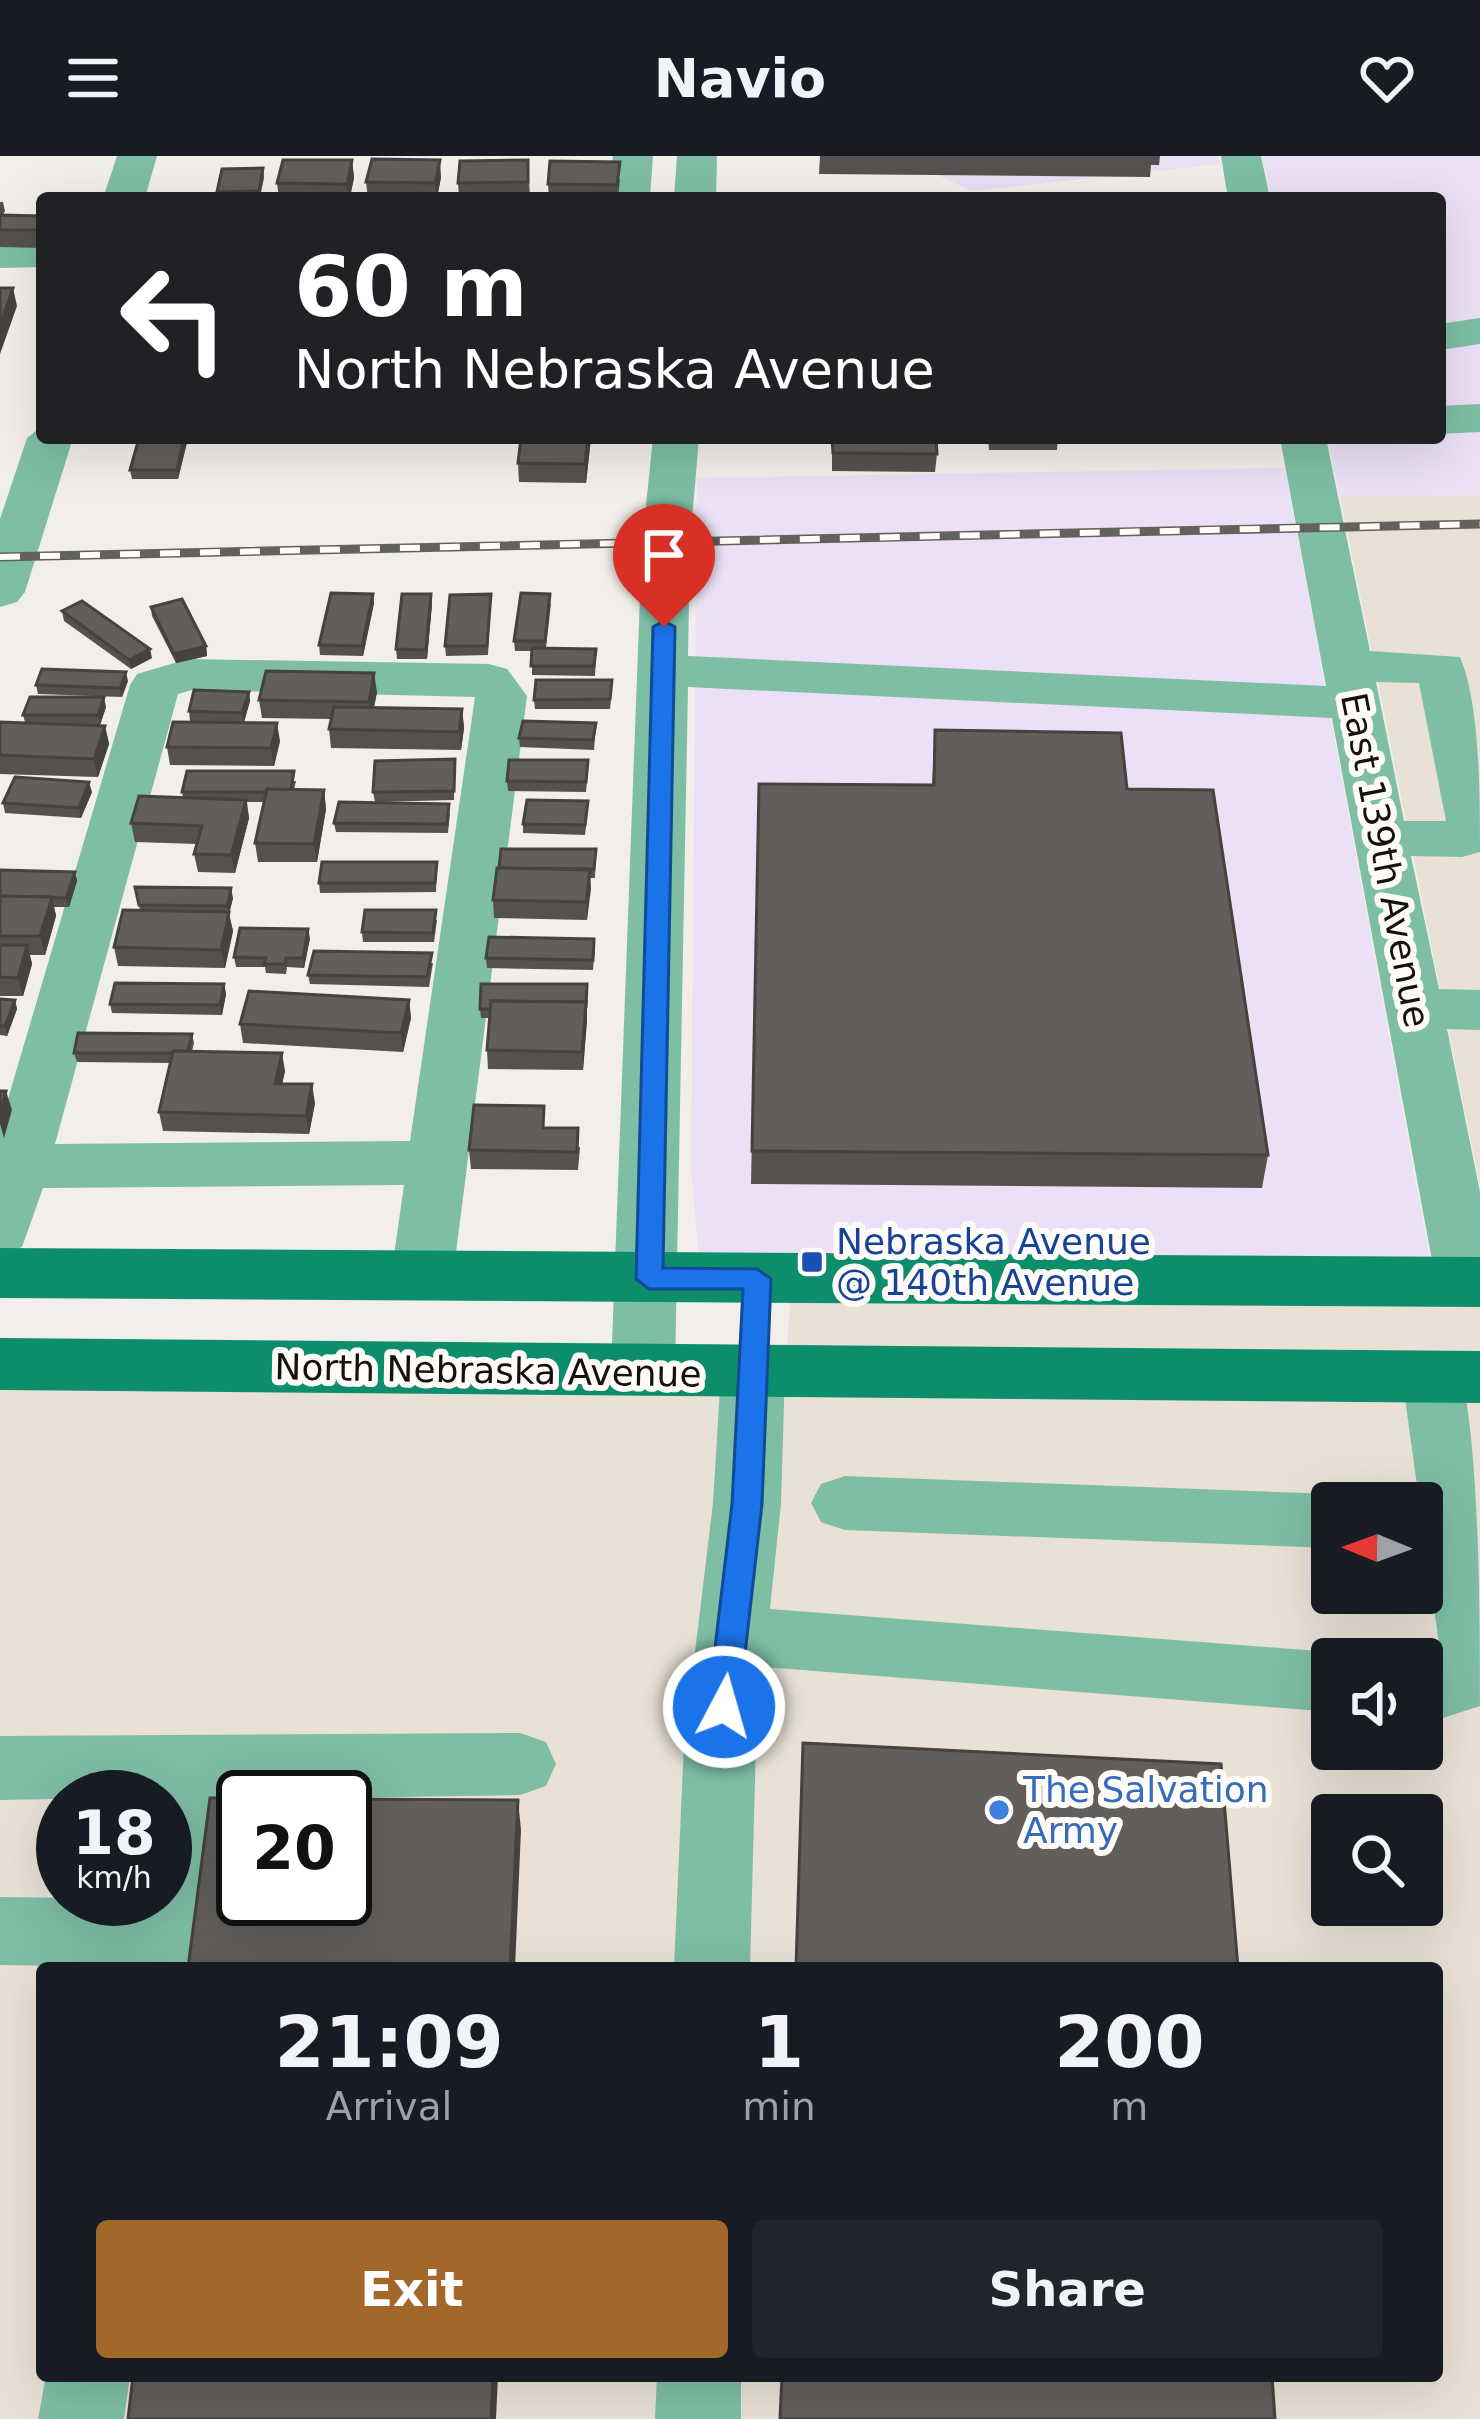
<!DOCTYPE html>
<style>
body{margin:0;font-family:"DejaVu Sans",sans-serif;background:#20242c;color:#f1f3f6;height:100vh;display:flex;flex-direction:column;font-size:45px;white-space:nowrap}
*{box-sizing:border-box;margin:0}
p{font-size:39px;color:#9ea1a6}
.icon{flex:none;width:66px;height:66px;fill:none;stroke:currentColor;stroke-width:2;stroke-linecap:round;stroke-linejoin:round}
.map{position:relative;flex:1;overflow:hidden}
.drawer{position:absolute;left:36px;top:1806px;width:1407px;height:420px;display:flex;flex-direction:column;background:#171b24;border-radius:12px;box-shadow:0 12px 48px #0002}
.drawer>*{flex:none}
.banner{position:absolute;left:36px;top:36px;width:1410px;height:252px;border-radius:12px;box-shadow:0 12px 48px #0002;background:#202124;color:#fff;overflow:hidden}
.needle{width:78px;rotate:271deg}
.tools{position:absolute;left:1311px;top:1326px;display:grid;gap:24px}
.tools a{display:grid;place-items:center;width:132px;height:132px;border-radius:12px;background:#171b24;box-shadow:0 12px 48px #0002;font-size:60px}
.speed{position:absolute;left:36px;top:1614px;display:flex;gap:24px;font-size:60px;font-weight:700;text-align:center}
.speed>*{display:grid;place-content:center;width:156px;height:156px;border-radius:50%;background:#171b24;box-shadow:0 12px 48px #0002;line-height:1}
.speed small{font-size:30px;font-weight:400}
.speed .limit{border:6px solid #111;border-radius:18px;background:#fff;color:#111}
.pin{position:absolute;display:grid;place-items:center;width:102px;height:102px;color:#fff;margin:-123px -51px;border-radius:50% 50% 50% 0;rotate:-45deg;box-shadow:0 0 12px #0007}
.pin .icon{rotate:45deg}
.me{position:absolute;width:132px;margin:-66px;rotate:6deg;stroke-linejoin:round;filter:drop-shadow(0 0 9px #0008)}
.turn{display:flex;align-items:center;gap:42px;height:252px;padding:0 60px;font-size:54px}
.turn .icon{width:156px;height:156px;stroke-width:2.5}
.turn b{display:block;font-size:84px;line-height:102px}
.eta{display:flex;justify-content:space-evenly;align-items:center;height:204px;text-align:center}
.eta b{font-size:72px;font-weight:700;line-height:84px}
.cta{display:flex;gap:24px;margin-top:auto;padding:24px 60px}
.cta a{flex:1;height:138px;border-radius:12px;background:#a36829;color:#fff;font-size:48px;font-weight:700;line-height:138px;text-align:center}
.cta a+a{background:#20242c;color:#f1f3f6}
header{display:flex;justify-content:space-between;align-items:center;height:156px;padding:0 60px;background:#171b24;font-size:54px;font-weight:700}
.map>svg:first-child{display:block}
.built{fill:#e9e1d6;fill-rule:evenodd}
.industrial{fill:#ebe0f5}
.lines{fill:none;stroke-linecap:round;stroke-linejoin:round}
.minor{fill:#7ebea5;fill-rule:evenodd}
.major{fill:#0c8e6c;fill-rule:evenodd}
.rail-casing{stroke:#63615e;stroke-width:9}
.rail{stroke:#fffcf8;stroke-width:6;stroke-dasharray:20;stroke-linecap:butt}
.wall{fill:#54514e}
.shaded-wall{fill:#454240}
.building{fill:#625e5b;stroke:#454240;stroke-width:3}
.route{fill:#1a73e8;stroke:#114b97;stroke-width:3}
.transit-dot{fill:#1a4fb4;stroke:#fffcf8;stroke-width:4.5}
.shop-dot{fill:#3f7fe0;stroke:#fffcf8;stroke-width:4.5}
.labels{text-anchor:middle;stroke-width:12;stroke-linejoin:round;paint-order:stroke}
.street-label{font-size:36px;fill:#131210;stroke:#fffcf8}
.transit-label{font-size:36px;fill:#164399;stroke:#fffcf8;text-anchor:start}
.shop-label{font-size:36px;fill:#366cbe;stroke:#fffcf8;text-anchor:start}
</style>
<header><svg class="icon" aria-label="menu" viewBox="0 0 24 24"><path d="M4 6h16M4 12h16M4 18h16"/></svg>Navio<svg class="icon" aria-label="heart" viewBox="0 0 24 24"><path d="M12 20l-8-8c-3-5 5-10 8-4 3-6 11-1 8 4z"/></svg></header>
<div class="map">
<svg width="1480" height="2263" viewBox="0 0 1480 2263">
<rect width="100%" height="100%" fill="#f2eee9"/>
<g class="built">
<polygon points="1480,339 1480,1030 1340,340"/>
<polygon points="790,1145 1480,1148 1480,1198 787,1194"/>
<path d="M0,1231L1480,1245V2263H0ZM1332,1347H1422V1437H1332ZM1332,1503H1422V1593H1332ZM63,1641H165V1743H63ZM243,1641H345V1743H243ZM1332,1659H1422V1749H1332ZM42,1812H1437V2220H42Z"/>
</g>
<g class="industrial">
<polygon points="830,0 1219,0 1221,8 972,35 936,18"/>
<polygon points="1262,0 1480,0 1480,339 1340,340 1327,282 1440,282 1440,42 1272,42"/>
<polygon points="1285,312 1430,1104 699,1101 691,1013 697,322"/>
</g>
<g class="lines">
<g class="minor">
<polygon points="117,0 157,0 145,42 103,42"/>
<polygon points="613,0 653,0 650,42 608,42"/>
<polygon points="677,0 717,0 716,42 674,42"/>
<polygon points="1221,0 1261,0 1270,42 1228,42"/>
<polygon points="42,85 42,111 0,112 0,86"/>
<polygon points="1480,162 1480,188 1440,194 1440,168"/>
<polygon points="1480,248 1480,276 1440,278 1440,250"/>
<polygon points="42,270 42,282 73,282 25,436 17,446 0,451 0,363 27,282"/>
<path d="M653,282H699L690,387L688,500L1326,530L1280,282H1326L1370,495L1460,501C1480,547 1480,641 1480,696L1462,701L1411,700L1439,833L1480,834V874L1447,873L1480,1036V1146L1467,1150L1445,1143L1436,1126L1332,562L688,531L675,1215L666,1233L643,1240L620,1233L611,1215L642,387ZM1376,526L1419,527L1446,665H1404Z"/>
<path d="M188,503L489,508L507,513L527,540L453,1120L444,1137L422,1144L400,1137L391,1120L404,1029L43,1032L22,1091L0,1098V970L130,529L137,518ZM192,534L475,541L410,985L55,988L178,538Z"/>
<polygon points="753,1191 776,1198 785,1216 781,1347 770,1453 1332,1496 1352,1503 1332,1503 1332,1556 764,1511 756,1587 750,1812 674,1812 684,1587 713,1347 721,1216 730,1198"/>
<path d="M1434,1196L1457,1203C1480,1274 1480,1463 1480,1550L1437,1564L1422,1563L1421,1503L1441,1502L1402,1221L1411,1203Z"/>
<polygon points="845,1320 1332,1338 1357,1347 1332,1347 1332,1392 845,1374 821,1366 811,1347 821,1328"/>
<polygon points="520,1577 546,1586 556,1608 546,1630 520,1639 214,1644 219,1653 193,1812 0,1809 0,1741 165,1743 165,1641 0,1644 0,1580"/>
<polygon points="46,2220 130,2220 124,2263 38,2263"/>
<polygon points="657,2220 741,2220 741,2263 655,2263"/>
</g>
<g class="major">
<polygon points="0,1092 1480,1101 1480,1151 0,1142"/>
<polygon points="0,1182 1480,1195 1480,1247 0,1234"/>
</g>
<g class="rail-casing">
<polyline id="rail" points="0,401 1480,368"/>
</g>
<use href="#rail" class="rail"/>
</g>
<g class="wall">
<polygon points="820,0 1160,0 1159,9 1151,9 1150,21 819,18"/>
<polygon points="352,4 354,22 350,42 279,42 277,27"/>
<polygon points="528,4 530,42 459,42 458,27"/>
<polygon points="264,21 260,42 218,42 217,36"/>
<polygon points="441,21 437,42 368,42 366,26"/>
<polygon points="620,23 618,42 549,42 548,28"/>
<polygon points="0,46 3,46 5,55 3,59 42,60 42,92 0,91"/>
<polygon points="139,282 188,282 178,323 132,323 130,314"/>
<polygon points="591,282 586,327 519,326 518,307"/>
<polygon points="832,282 937,298 935,316 832,315"/>
<polygon points="988,282 1058,282 1057,294 989,294"/>
<polygon points="373,438 374,447 363,500 320,499 319,489"/>
<polygon points="491,438 488,499 446,500 445,490"/>
<polygon points="551,447 546,492 596,502 595,520 532,519 532,495 515,495 514,485"/>
<polygon points="432,448 427,503 397,503 396,493"/>
<polygon points="151,451 206,490 207,500 176,507 152,460"/>
<polygon points="62,455 152,502 131,513 64,465"/>
<polygon points="128,525 122,541 38,538 36,529"/>
<polygon points="612,533 610,553 535,553 534,544"/>
<polygon points="249,536 250,545 244,566 190,565 189,555"/>
<polygon points="377,536 374,552 462,553 464,572 461,594 331,592 329,573 331,563 262,562 259,544"/>
<polygon points="106,551 100,569 105,570 109,588 98,621 0,618 0,566 25,566 23,559"/>
<polygon points="596,567 594,594 520,591 519,582"/>
<polygon points="935,574 1127,633 1268,999 1262,1032 751,1028 759,628 932,629"/>
<polygon points="280,585 274,610 170,609 167,591"/>
<polygon points="455,603 454,644 375,646 373,636"/>
<polygon points="588,614 586,636 508,635 507,625"/>
<polygon points="296,625 294,634 324,634 326,653 317,706 258,706 255,687 264,646 247,646 249,662 235,717 198,716 194,698 197,688 135,686 131,667 183,642 182,636"/>
<polygon points="92,636 81,662 5,657 3,647"/>
<polygon points="588,654 585,679 523,677 523,668"/>
<polygon points="450,657 448,677 336,676 334,667"/>
<polygon points="596,693 595,722 590,722 587,764 494,762 493,744"/>
<polygon points="437,706 436,736 320,737 319,727"/>
<polygon points="0,714 75,716 77,725 69,751 54,751 56,760 45,799 30,799 32,808 23,840 0,840"/>
<polygon points="135,731 233,742 229,758 233,775 225,812 118,810 114,791 140,754"/>
<polygon points="437,764 434,786 363,786 362,776"/>
<polygon points="310,782 304,812 287,811 286,818 266,817 265,811 236,811 234,801"/>
<polygon points="595,792 593,814 487,812 486,802"/>
<polygon points="433,807 429,831 310,828 308,819"/>
<polygon points="224,828 226,838 222,859 112,857 110,848"/>
<polygon points="587,828 587,864 583,914 488,913 487,894 490,862 481,862 480,853"/>
<polygon points="0,843 15,844 17,853 7,880 0,879"/>
<polygon points="409,844 411,862 403,896 243,887 240,868"/>
<polygon points="192,878 194,887 192,895 285,915 282,928 315,947 309,978 163,975 159,956 170,907 77,906 74,897"/>
<polygon points="580,991 578,1014 471,1013 469,994"/>
</g>
<g class="shaded-wall">
<polygon points="352,4 354,22 349,42 347,28"/>
<polygon points="440,4 441,21 437,42 435,27"/>
<polygon points="263,12 264,21 259,42 259,35"/>
<polygon points="13,132 17,150 0,198 0,169"/>
<polygon points="184,282 188,282 178,323 177,314"/>
<polygon points="588,282 591,282 586,327 585,308"/>
<polygon points="373,438 374,447 363,500 362,490"/>
<polygon points="431,438 432,448 427,503 426,494"/>
<polygon points="206,490 207,500 176,507 174,498"/>
<polygon points="150,493 152,502 131,513 129,504"/>
<polygon points="126,516 128,525 122,541 120,532"/>
<polygon points="374,517 377,536 371,564 369,546"/>
<polygon points="249,536 250,545 244,566 242,557"/>
<polygon points="104,541 106,551 100,569 98,559"/>
<polygon points="462,553 464,572 461,594 459,576"/>
<polygon points="277,567 280,585 274,610 271,592"/>
<polygon points="105,570 109,588 98,621 94,603"/>
<polygon points="89,626 92,636 81,662 79,652"/>
<polygon points="324,634 326,653 317,706 314,688"/>
<polygon points="246,644 249,662 235,717 231,699"/>
<polygon points="590,714 591,733 587,764 586,746"/>
<polygon points="75,716 77,725 69,751 66,742"/>
<polygon points="231,732 233,742 229,758 233,775 225,812 221,794 229,758 227,750"/>
<polygon points="52,741 56,760 45,799 40,780"/>
<polygon points="308,773 310,782 304,812 303,802"/>
<polygon points="27,789 32,808 23,840 18,822"/>
<polygon points="224,828 226,838 222,859 220,849"/>
<polygon points="587,828 587,864 583,914 582,896"/>
<polygon points="15,844 17,853 7,880 5,870"/>
<polygon points="409,844 411,862 403,896 401,877"/>
<polygon points="282,897 285,915 278,946 275,928"/>
<polygon points="312,928 315,947 309,978 306,960"/>
<polygon points="6,935 12,954 4,982 0,968 0,959"/>
<polygon points="518,1644 521,1674 515,1812 510,1812"/>
<polygon points="493,2220 498,2220 496,2263 491,2263"/>
</g>
<g class="building">
<polygon points="372,3 440,4 435,27 366,26"/>
<polygon points="283,4 352,4 347,28 277,27"/>
<polygon points="528,4 528,26 458,27 460,5"/>
<polygon points="550,5 620,6 617,29 548,28"/>
<polygon points="263,12 259,35 217,36 222,13"/>
<polygon points="762,39 844,40 844,42 762,42"/>
<polygon points="0,59 42,60 42,74 0,74"/>
<polygon points="0,132 13,132 0,169"/>
<polygon points="139,282 184,282 177,314 130,314"/>
<polygon points="521,282 588,282 585,308 518,307"/>
<polygon points="832,282 936,282 937,298 833,297"/>
<polygon points="331,437 373,438 362,490 319,489"/>
<polygon points="521,437 550,438 545,485 514,485"/>
<polygon points="402,438 431,438 426,494 396,493"/>
<polygon points="491,438 487,490 445,490 450,439"/>
<polygon points="182,443 206,490 174,498 151,451"/>
<polygon points="82,445 150,493 129,504 62,455"/>
<polygon points="532,492 596,493 594,510 531,510"/>
<polygon points="42,513 126,516 120,532 36,529"/>
<polygon points="266,515 374,517 369,546 259,544"/>
<polygon points="536,524 612,524 610,543 534,544"/>
<polygon points="194,534 249,536 242,557 189,555"/>
<polygon points="30,541 104,541 98,559 23,559"/>
<polygon points="334,551 462,553 459,576 329,573"/>
<polygon points="523,565 596,567 593,584 519,582"/>
<polygon points="0,566 105,570 94,603 0,599"/>
<polygon points="173,566 277,567 271,592 167,591"/>
<polygon points="935,574 1121,577 1127,633 1213,634 1268,999 752,995 759,628 934,629"/>
<polygon points="455,603 454,635 373,636 375,605"/>
<polygon points="509,604 588,604 586,626 507,625"/>
<polygon points="187,615 294,615 291,634 267,633 266,636 182,636"/>
<polygon points="15,621 89,626 79,652 3,647"/>
<polygon points="267,633 324,634 314,688 255,687"/>
<polygon points="139,640 246,644 231,699 194,698 202,670 131,667"/>
<polygon points="527,644 588,645 585,669 523,668"/>
<polygon points="339,646 449,648 447,668 334,667"/>
<polygon points="501,693 596,693 594,713 499,712"/>
<polygon points="322,706 437,706 435,727 319,727"/>
<polygon points="497,712 590,714 586,746 493,744"/>
<polygon points="0,714 75,716 66,742 0,740"/>
<polygon points="135,731 231,732 227,750 139,749"/>
<polygon points="0,740 52,741 40,780 0,780"/>
<polygon points="123,754 229,756 221,794 114,791"/>
<polygon points="365,754 436,754 433,777 362,776"/>
<polygon points="240,772 308,773 303,802 286,802 285,808 264,808 266,802 234,801"/>
<polygon points="489,781 594,783 593,804 486,802"/>
<polygon points="0,789 27,789 18,822 0,821"/>
<polygon points="314,795 432,797 427,821 308,819"/>
<polygon points="115,827 224,828 220,849 110,848"/>
<polygon points="481,828 587,828 586,852 586,846 491,845 491,853 480,853"/>
<polygon points="249,835 409,844 401,877 240,868"/>
<polygon points="0,843 15,844 5,870 0,870"/>
<polygon points="491,845 586,846 582,896 487,894"/>
<polygon points="78,877 192,878 188,895 173,895 172,897 74,897"/>
<polygon points="173,895 282,897 275,928 312,928 306,960 159,956"/>
<polygon points="0,935 6,935 0,959"/>
<polygon points="474,949 544,950 543,972 578,972 577,996 469,994"/>
<polygon points="803,1587 1221,1608 1238,1812 796,1812"/>
<polygon points="210,1642 243,1642 243,1743 345,1743 345,1643 518,1644 510,1812 188,1812"/>
<polygon points="133,2220 493,2220 491,2263 128,2263"/>
<polygon points="782,2220 1272,2220 1275,2263 780,2263"/>
</g>
<polygon class="route" points="664,465 675,471 663,1112 757,1113 771,1123 762,1348 739,1551 735,1561 724,1565 713,1561 708,1551 732,1348 743,1133 649,1133 636,1123 653,471"/>
<rect class="transit-dot" x="800" y="1094" width="24" height="24" rx="6"/>
<circle class="shop-dot" cx="999" cy="1654" r="12"/>
<g class="labels">
<g class="street-label">
<text transform="translate(1386 704) rotate(79)" y="13">East 139th Avenue</text>
<text transform="translate(488 1214) rotate(1)" y="13">North Nebraska Avenue</text>
</g>
<g class="transit-label">
<text x="836" y="1098">Nebraska Avenue<tspan x="836" dy="41">@ 140th Avenue</tspan></text>
</g>
<g class="shop-label">
<text x="1023" y="1646">The Salvation<tspan x="1023" dy="41">Army</tspan></text>
</g>
</g>
</svg>
<div class="tools">
<a><svg class="needle" viewBox="-14 -14 28 28"><path d="M0-13l5 13h-10z" fill="#e53935"/><path d="M0 13l5-13h-10z" fill="#9ea1a6"/></svg></a>
<a><svg class="icon" aria-label="sound" viewBox="0 0 24 24"><path d="M4 9h4l5-4v14l-5-4H4zM17 9q2 3 0 6"/></svg></a>
<a><svg class="icon" aria-label="search" viewBox="0 0 24 24"><circle cx="10" cy="10" r="6"/><path d="M15 15l6 6"/></svg></a>
</div>
<div class="speed"><div>18<small>km/h</small></div><div class="limit">20</div></div>
<div class="pin" style="left:664px;top:471px;background:#d93025"><svg class="icon" aria-label="arrive" viewBox="0 0 24 24"><path d="M6 21V4h12l-3 4 3 4H6"/></svg></div>
<svg class="me" style="left:724px;top:1551px" viewBox="-20 -20 40 40"><circle r="17" fill="#1a73e8" stroke="#fff" stroke-width="3"/><path d="M0-11L8 9 0 5-8 9z" fill="#fff"/></svg>
<div class="banner">
<div class="turn"><svg class="icon" aria-label="left" viewBox="0 0 24 24"><path d="M17 20v-9H6M10 6l-5 5 5 5"/></svg><div><b>60 m</b>North Nebraska Avenue</div></div>
</div>
<section class="drawer">
<div class="eta">
<div><b>21:09</b><p>Arrival</p></div>
<div><b>1</b><p>min</p></div>
<div><b>200</b><p>m</p></div>
</div>
<div class="cta"><a>Exit</a><a>Share</a></div>
</section>
</div>
